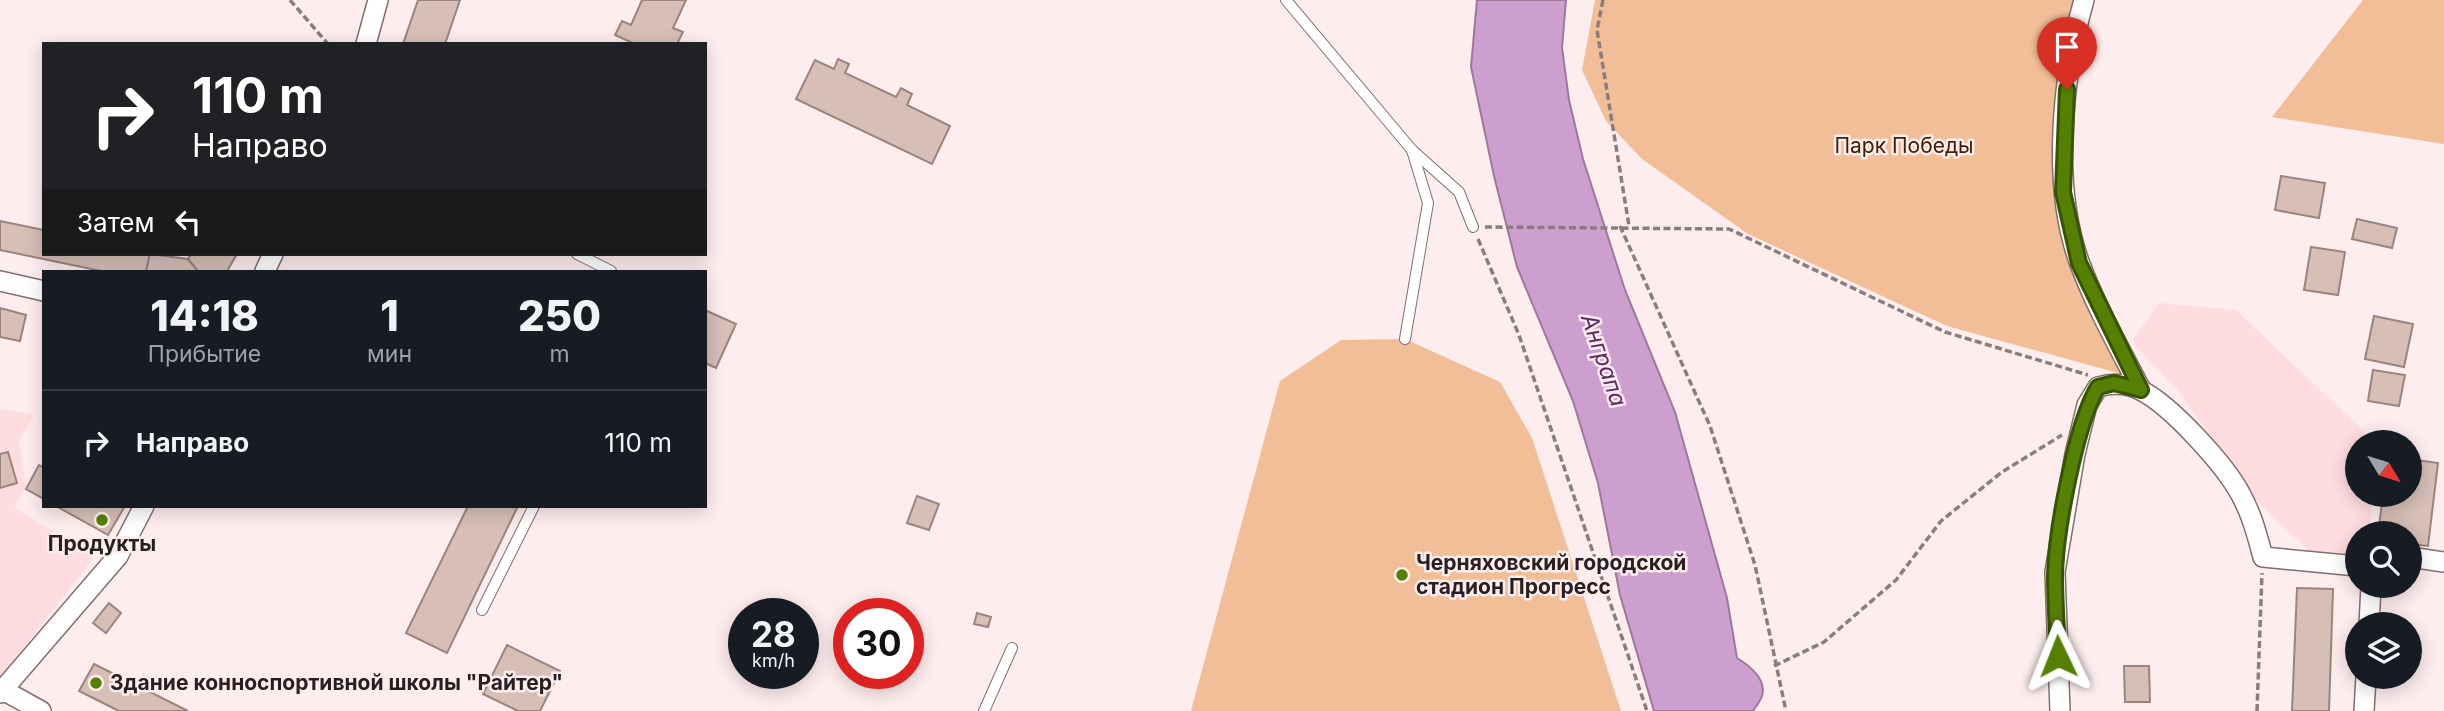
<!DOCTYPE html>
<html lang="ru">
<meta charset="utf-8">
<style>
body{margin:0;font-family:Inter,sans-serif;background:#20242c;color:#f1f3f6;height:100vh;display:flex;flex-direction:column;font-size:26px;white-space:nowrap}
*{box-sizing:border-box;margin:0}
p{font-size:23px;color:#9ea1a6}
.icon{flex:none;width:38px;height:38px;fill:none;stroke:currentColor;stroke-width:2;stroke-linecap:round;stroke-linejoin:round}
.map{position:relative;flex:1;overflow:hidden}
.sheet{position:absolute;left:42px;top:270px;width:665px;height:238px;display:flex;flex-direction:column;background:#171b24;border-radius:0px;box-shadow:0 4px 18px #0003}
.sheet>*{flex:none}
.top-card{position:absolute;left:42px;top:42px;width:665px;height:214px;border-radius:0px;box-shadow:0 4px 18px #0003;background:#202124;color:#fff;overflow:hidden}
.needle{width:46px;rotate:128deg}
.controls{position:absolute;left:2345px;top:430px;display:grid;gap:14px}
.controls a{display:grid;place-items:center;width:77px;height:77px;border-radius:50%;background:#171b24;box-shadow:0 4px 18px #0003;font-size:35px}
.speed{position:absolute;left:728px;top:598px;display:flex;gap:14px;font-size:35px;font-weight:700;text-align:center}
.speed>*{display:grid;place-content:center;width:91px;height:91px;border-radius:50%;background:#171b24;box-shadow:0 4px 18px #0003;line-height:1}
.speed small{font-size:18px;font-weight:400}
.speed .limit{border:10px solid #d22;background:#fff;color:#111}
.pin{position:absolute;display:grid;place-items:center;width:60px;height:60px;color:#fff;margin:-72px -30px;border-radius:50% 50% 50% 0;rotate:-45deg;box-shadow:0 0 7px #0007}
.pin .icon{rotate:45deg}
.me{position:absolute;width:77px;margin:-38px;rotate:358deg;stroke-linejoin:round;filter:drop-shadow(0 0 5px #0008)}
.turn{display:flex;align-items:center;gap:24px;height:147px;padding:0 35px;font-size:32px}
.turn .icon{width:91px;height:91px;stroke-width:2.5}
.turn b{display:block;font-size:49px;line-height:60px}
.then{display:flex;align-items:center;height:66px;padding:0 35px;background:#0003;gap:14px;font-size:26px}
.eta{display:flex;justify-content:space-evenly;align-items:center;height:119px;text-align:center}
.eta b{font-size:42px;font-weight:800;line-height:49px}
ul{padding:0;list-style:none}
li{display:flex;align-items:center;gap:21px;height:105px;padding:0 35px;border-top:2px solid #363941}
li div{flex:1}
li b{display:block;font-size:26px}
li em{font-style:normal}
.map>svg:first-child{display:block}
.built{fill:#ffdcdf}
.green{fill:#f2be97}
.water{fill:#cd9fce;stroke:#9c799a;stroke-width:2}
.building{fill:#d7bfb8;stroke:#9b847e;stroke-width:2}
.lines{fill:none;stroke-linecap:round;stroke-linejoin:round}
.lane-casing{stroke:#846d6f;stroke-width:12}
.street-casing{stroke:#846d6f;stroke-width:22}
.path{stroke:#8a7d7f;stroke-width:3.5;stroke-dasharray:7 3.5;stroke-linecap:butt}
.lane{stroke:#fff;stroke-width:10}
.street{stroke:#fff;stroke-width:19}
.route-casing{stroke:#385302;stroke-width:18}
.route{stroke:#568003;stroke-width:12}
.poi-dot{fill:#568003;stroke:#feedef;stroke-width:2.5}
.labels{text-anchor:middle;stroke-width:5;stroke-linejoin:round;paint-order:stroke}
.park-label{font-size:21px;fill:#432000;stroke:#feedef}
.poi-label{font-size:21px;font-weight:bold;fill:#291f20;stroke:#feedef;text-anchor:start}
.water-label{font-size:23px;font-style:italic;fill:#602963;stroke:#feedef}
</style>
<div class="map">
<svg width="2444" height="711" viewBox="0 0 2444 711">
<rect width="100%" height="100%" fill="#feedef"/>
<g class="built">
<polygon points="2159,303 2236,310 2376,443 2357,443 2357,495 2373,495 2369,534 2357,534 2357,559 2311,552 2292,535 2256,500 2176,388 2136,347 2133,339"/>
<polygon points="0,409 34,415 19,440 26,487 14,507 94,557 0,678"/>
</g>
<g class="green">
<polygon points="1595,0 2078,0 2062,33 2053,177 2077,271 2129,376 1947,326 1748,234 1642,159 1606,121 1582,70"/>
<polygon points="2363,0 2444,0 2444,144 2272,117"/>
<polygon points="1405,339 1500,382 1532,438 1621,711 1191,711 1280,381 1341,340"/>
</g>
<path class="water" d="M1477,0H1566L1562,48L1569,100L1583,159L1625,290L1675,412L1727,598L1737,658C1750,666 1767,679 1762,696C1760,702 1756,706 1753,711H1654L1620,595L1598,483L1573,401L1517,267L1494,176L1471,67Z"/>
<g class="building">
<polygon points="418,0 460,0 445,44 403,44"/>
<polygon points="642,0 686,0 673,28 683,32 677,44 635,44 615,35 622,21 631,25"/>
<polygon points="838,59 849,64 845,73 896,97 901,88 912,94 907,105 950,126 932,164 796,99 815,60 834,69"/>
<polygon points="2281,176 2325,183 2319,218 2275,210"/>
<polygon points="2357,219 2397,228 2392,248 2352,239"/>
<polygon points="0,221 44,230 44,254 150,254 146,271 101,271 0,250"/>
<polygon points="2311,247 2345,252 2338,295 2304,290"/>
<polygon points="150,254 188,259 198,271 146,271"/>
<polygon points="191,254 237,254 227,271 198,271 188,259"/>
<polygon points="0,308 26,315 20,341 0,337"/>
<polygon points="705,310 736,324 716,368 705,363"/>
<polygon points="2374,316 2413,324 2404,367 2365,359"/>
<polygon points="2373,370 2405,375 2399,406 2368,401"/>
<polygon points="8,452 17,483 0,488 0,454"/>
<polygon points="2410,459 2438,463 2428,546 2410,544 2410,534 2378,534 2383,495 2410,495"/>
<polygon points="39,465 44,468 44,499 26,489"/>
<polygon points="917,496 939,504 929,530 907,523"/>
<polygon points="56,506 125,506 108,535"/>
<polygon points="468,506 518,506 447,653 406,633"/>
<polygon points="2297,588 2333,589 2329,711 2292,711"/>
<polygon points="109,603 121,613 106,633 93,623"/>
<polygon points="977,613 991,617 988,627 974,624"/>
<polygon points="507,645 560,671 540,711 518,711 483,694"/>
<polygon points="94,664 188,711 119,711 79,691"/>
<polygon points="2124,666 2149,666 2150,702 2125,702"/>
</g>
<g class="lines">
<g class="lane-casing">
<g id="lane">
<polyline points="1286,0 1412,150 1459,192 1473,227"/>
<polyline points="577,254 611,271"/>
<polyline points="1405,339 1428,203 1412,150"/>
<polyline points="482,610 534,506"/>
<polyline points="984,711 1012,648"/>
</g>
</g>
<g class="street-casing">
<g id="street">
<path d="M2084,0C2062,78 2051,187 2080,264C2096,307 2120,349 2141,390"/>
<polyline points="366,44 378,0"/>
<polyline points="265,271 273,254"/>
<polyline points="0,281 44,291"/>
<polyline points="2410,557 2444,562"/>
<polyline points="2369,625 2371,586"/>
<polyline points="3,690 41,711"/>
<polyline points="0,693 118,556 144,506"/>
<path d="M2060,711L2055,572L2075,454L2087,405L2098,387C2112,383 2126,383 2140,390C2170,404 2226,466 2241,495C2252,515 2257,535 2263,557L2357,566"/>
<polyline points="2364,711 2366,677"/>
</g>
</g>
<g class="path">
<polyline points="290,0 328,44"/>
<polyline points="1603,0 1597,30 1629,226"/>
<polyline points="1620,226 1710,426 1755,565 1786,711"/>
<polyline points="1485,227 1729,229 1945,332 2088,375"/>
<polyline points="1478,239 1519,335 1647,711"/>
<polyline points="1774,666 1824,642 1896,580 1941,521 2002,472 2062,435"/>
<polyline points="2257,711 2262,573"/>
</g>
<use href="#lane" class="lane"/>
<use href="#street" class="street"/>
</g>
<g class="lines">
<g class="route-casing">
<path id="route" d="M2058,656C2057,629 2055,601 2055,575C2056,531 2076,423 2098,387L2114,383L2141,390L2079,263L2063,192L2067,89"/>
</g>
<use href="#route" class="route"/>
</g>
<g class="poi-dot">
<circle cx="102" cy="520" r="7"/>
<circle cx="1402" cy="575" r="7"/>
<circle cx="96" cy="683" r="7"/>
</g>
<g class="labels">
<g class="park-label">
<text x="1904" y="153">Парк Победы</text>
</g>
<g class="poi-label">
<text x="102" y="551" text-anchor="middle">Продукты</text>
<text x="1416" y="570">Черняховский городской<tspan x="1416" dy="24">стадион Прогресс</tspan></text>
<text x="110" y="690">Здание конноспортивной школы "Райтер"</text>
</g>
<g class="water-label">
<text transform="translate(1604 360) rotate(71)" y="8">Анграпа</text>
</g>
</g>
</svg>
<div class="controls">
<a><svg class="needle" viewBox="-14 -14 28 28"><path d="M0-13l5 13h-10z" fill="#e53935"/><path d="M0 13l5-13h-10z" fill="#9ea1a6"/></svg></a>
<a><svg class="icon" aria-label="search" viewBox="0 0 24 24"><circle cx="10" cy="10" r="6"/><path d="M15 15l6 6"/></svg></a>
<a><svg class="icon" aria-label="layers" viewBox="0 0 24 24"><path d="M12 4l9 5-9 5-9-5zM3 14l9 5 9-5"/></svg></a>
</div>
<div class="speed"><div>28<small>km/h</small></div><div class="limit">30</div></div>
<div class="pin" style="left:2067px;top:89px;background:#d93025"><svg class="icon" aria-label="arrive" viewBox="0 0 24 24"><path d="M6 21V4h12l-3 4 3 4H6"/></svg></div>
<svg class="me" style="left:2058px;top:656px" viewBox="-20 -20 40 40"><path d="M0-17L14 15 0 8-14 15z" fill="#568003" stroke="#fff" stroke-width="4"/></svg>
<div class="top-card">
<div class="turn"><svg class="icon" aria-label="right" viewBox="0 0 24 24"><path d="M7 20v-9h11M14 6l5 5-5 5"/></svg><div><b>110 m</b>Направо</div></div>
<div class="then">Затем<svg class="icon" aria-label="left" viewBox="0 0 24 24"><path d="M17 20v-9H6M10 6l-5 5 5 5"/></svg></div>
</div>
<section class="sheet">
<div class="eta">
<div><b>14:18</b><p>Прибытие</p></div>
<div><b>1</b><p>мин</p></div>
<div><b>250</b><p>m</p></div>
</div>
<ul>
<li><svg class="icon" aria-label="right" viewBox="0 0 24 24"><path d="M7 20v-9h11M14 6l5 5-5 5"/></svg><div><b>Направо</b></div><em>110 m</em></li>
</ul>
</section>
</div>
